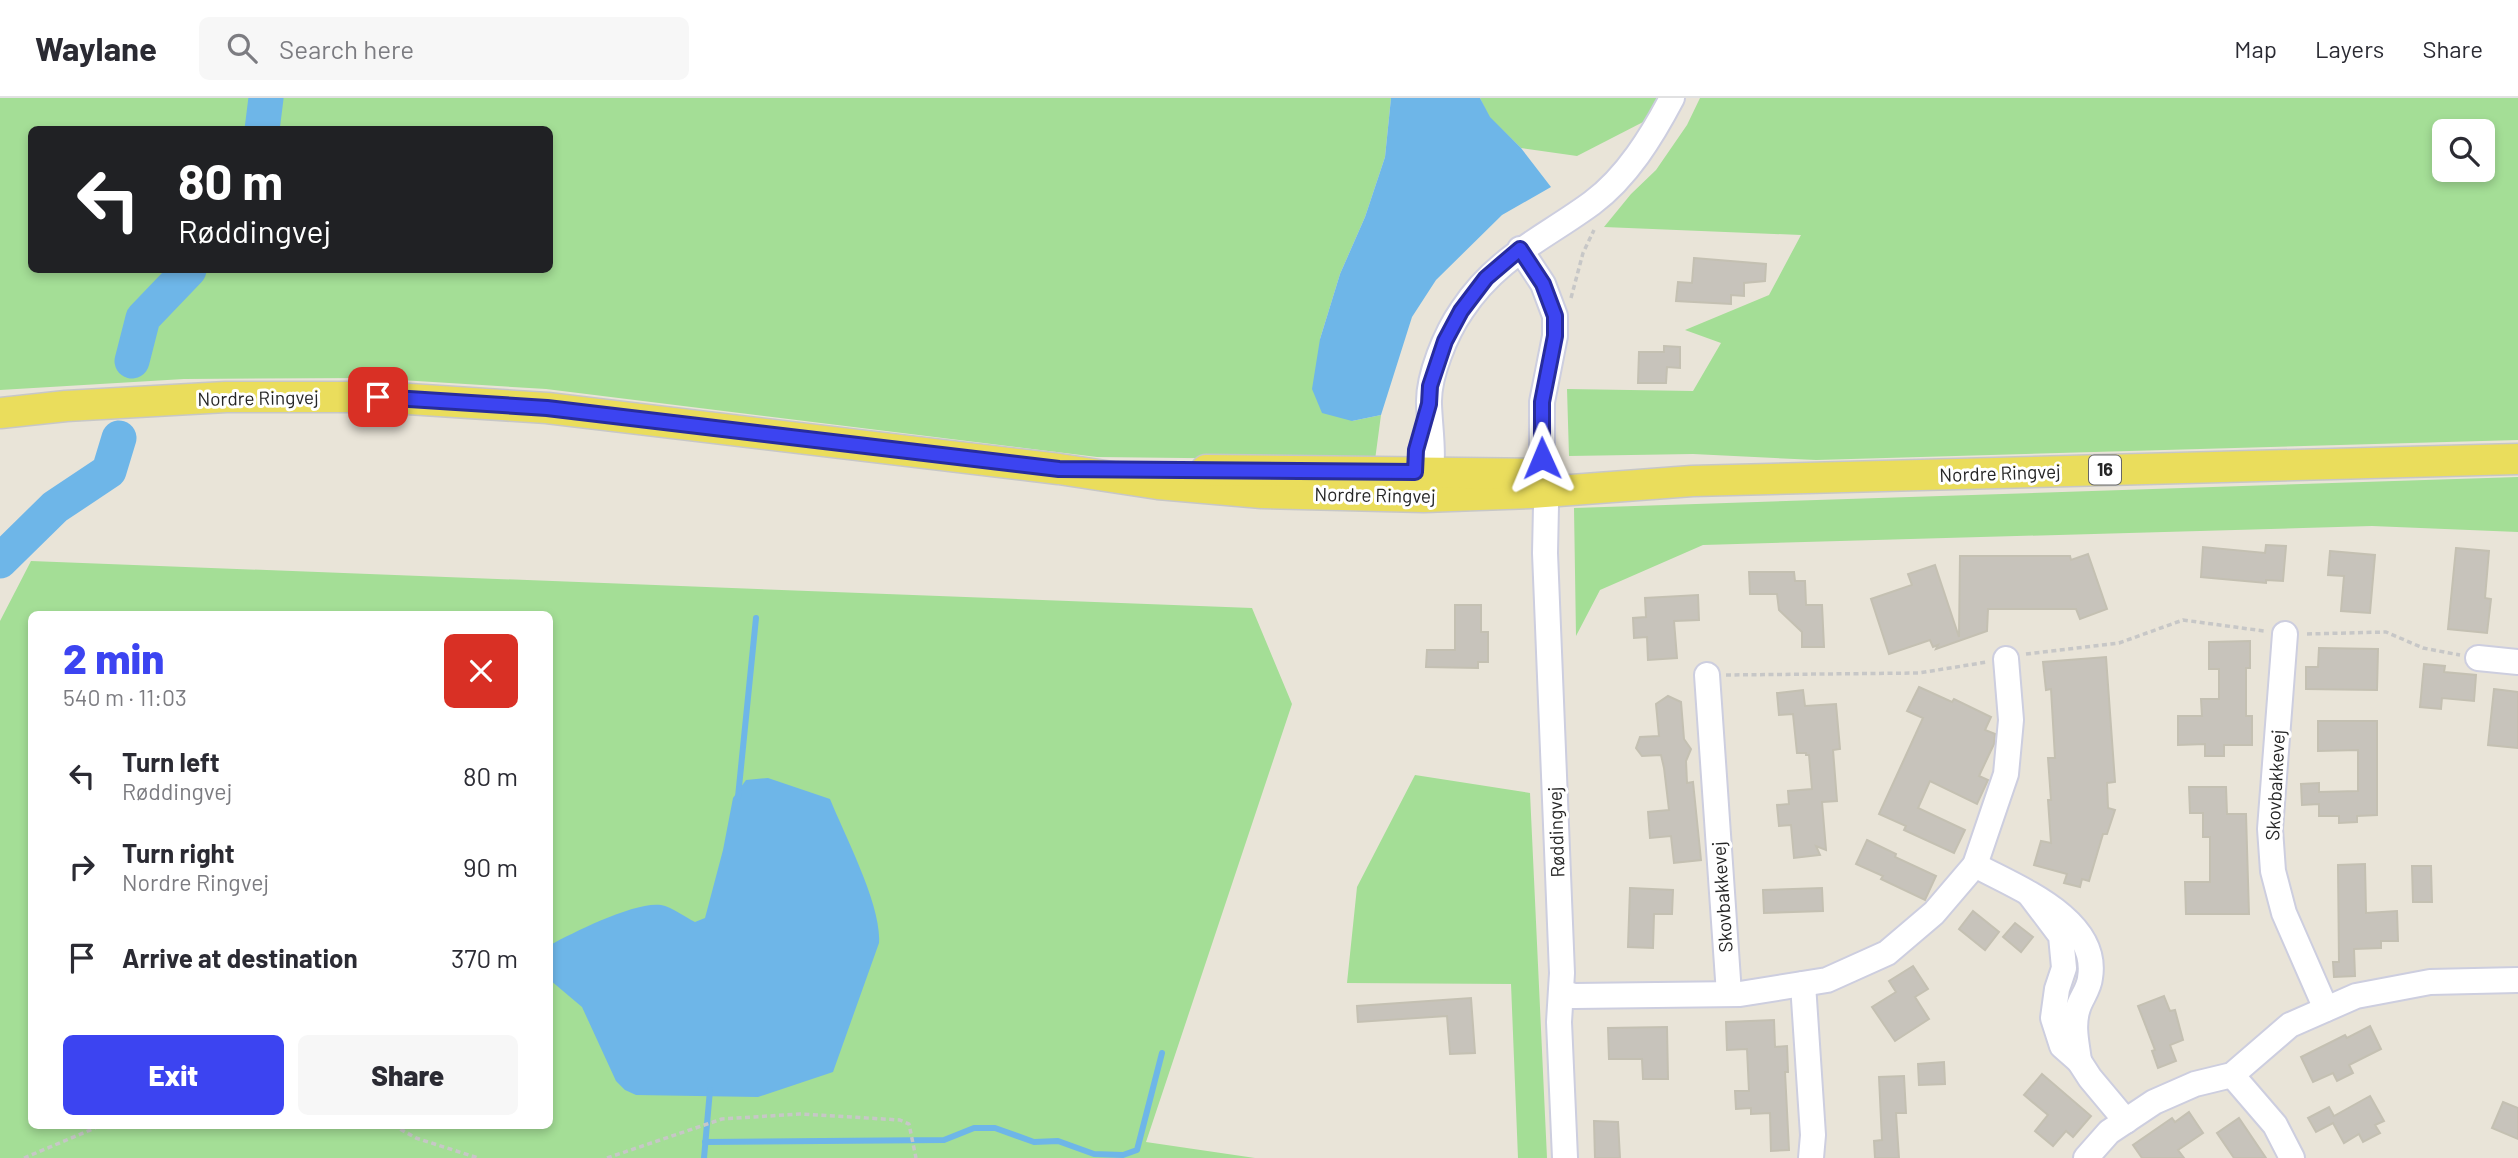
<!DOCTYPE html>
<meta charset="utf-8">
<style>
body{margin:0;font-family:Barlow,sans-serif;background:#f7f7f7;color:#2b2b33;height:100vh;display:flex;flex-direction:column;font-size:26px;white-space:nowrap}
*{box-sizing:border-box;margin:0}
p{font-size:23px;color:#7c7c81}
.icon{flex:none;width:38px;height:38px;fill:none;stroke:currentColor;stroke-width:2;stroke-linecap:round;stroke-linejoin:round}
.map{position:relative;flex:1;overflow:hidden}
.sheet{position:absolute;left:28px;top:513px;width:525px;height:518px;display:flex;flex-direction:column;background:#fff;border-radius:10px;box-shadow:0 4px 10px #0003}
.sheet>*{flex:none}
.hud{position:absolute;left:28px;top:28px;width:525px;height:147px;border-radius:10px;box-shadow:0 4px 10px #0003;background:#202124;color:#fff;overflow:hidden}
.tools{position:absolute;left:2432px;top:21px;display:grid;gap:14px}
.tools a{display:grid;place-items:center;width:63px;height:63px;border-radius:10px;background:#fff;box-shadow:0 4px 10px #0003;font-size:35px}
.pin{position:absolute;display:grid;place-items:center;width:60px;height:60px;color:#fff;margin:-30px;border-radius:14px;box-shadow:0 4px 10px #0006}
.me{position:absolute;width:77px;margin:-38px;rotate:359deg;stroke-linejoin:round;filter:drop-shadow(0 0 5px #0008)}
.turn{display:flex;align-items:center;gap:24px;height:147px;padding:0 35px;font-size:32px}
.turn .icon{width:91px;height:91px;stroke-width:2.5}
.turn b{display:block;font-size:49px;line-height:60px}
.round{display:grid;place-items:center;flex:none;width:74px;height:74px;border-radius:10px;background:#f7f7f7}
.summary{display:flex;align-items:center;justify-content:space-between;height:119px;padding:0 35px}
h1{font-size:42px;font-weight:800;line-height:52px;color:#3c44f1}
.action{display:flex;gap:14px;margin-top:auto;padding:14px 35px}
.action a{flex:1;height:80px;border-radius:10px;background:#3c44f1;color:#fff;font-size:28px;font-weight:800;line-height:80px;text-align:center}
.action a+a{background:#f7f7f7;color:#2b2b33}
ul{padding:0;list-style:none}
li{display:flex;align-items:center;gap:21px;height:91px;padding:0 35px}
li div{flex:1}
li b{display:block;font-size:26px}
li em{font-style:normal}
header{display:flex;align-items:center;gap:42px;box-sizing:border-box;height:98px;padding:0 35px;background:#fff;border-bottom:2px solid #e1e1e2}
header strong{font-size:33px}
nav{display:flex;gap:38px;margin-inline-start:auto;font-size:24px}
.search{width:490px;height:63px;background:#f7f7f7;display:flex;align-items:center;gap:18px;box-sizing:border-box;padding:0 24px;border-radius:10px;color:#7c7c81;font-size:26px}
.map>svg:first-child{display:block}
.green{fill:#a4de96;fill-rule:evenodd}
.water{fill:#6eb6e8}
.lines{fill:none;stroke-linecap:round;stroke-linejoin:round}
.stream{stroke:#6eb6e8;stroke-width:6}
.river{stroke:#6eb6e8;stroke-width:35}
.building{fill:#c7c3bb;stroke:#c4c0b2;stroke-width:2}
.minor-casing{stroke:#cdcedf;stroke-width:28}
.major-casing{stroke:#c7c7c7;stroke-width:33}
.path{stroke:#c7c7c7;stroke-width:3.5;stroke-dasharray:5 3.5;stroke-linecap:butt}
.minor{stroke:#fff;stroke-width:24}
.major{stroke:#eadd5c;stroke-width:30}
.route-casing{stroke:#272c9d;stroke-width:18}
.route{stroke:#3c44f1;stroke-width:12}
.labels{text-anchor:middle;stroke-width:6;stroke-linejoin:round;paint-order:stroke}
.shield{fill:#fff;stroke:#676767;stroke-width:2}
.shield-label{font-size:18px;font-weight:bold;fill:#262626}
.street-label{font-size:19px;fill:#262626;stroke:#fff}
</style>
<header>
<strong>Waylane</strong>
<div class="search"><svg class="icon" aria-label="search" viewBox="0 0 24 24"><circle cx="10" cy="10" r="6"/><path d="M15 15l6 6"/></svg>Search here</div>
<nav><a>Map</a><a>Layers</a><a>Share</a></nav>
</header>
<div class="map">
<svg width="2518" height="1060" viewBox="0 0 2518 1060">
<rect width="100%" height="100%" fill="#e9e4d8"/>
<g class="green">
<path d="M0,0H1391L1385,59L1365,119L1340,176L1320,241L1352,323L1381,317L1375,362L1097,359L546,291L368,280L184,281L0,292ZM32,32H550V172H32Z"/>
<polygon points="1480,0 1658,0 1647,22 1577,58 1521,50 1489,19"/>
<path d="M1700,0H2518V342L1816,362L1693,356L1569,358L1567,291L1693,293L1721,245L1685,232L1769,197L1801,137L1604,129L1631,96L1656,72L1687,27ZM2445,33H2483V72H2445Z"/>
<polygon points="2518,379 2518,434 2372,428 1703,447 1600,492 1576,538 1574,410"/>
<path d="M31,463L1252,510L1292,606L1146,1044L1255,1060H0V523ZM32,516H550V1027H32Z"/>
<polygon points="1415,677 1530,695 1547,1060 1518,1060 1511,886 1347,885 1357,789"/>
</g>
<g class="water">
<polygon points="1391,0 1480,0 1490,19 1521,50 1551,89 1502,117 1436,182 1412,219 1381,317 1352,323 1322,315 1312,291 1320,241 1340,176 1365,119 1385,59"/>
<path d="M768,680L830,701C845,738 882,808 879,845L833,974L758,999L636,997L625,992L616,983L582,909L550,882V847C574,834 636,803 661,807C672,809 685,819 695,824L705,820L723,752L733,700L746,682Z"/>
</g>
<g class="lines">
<g class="stream">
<polyline points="738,699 756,520"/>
<polyline points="705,1044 944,1042 974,1030 995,1030 1034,1044 1058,1043 1094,1056 1123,1057 1137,1052 1162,955"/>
<polyline points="704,1060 710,992"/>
</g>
<g class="river">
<polyline points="262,32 266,0"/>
<polyline points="132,263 143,220 189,172"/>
<polyline points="0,463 55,409 109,373 119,340"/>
</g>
</g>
<g class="building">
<polygon points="1694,160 1766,166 1765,183 1744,185 1744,198 1731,197 1731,206 1676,203 1678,184 1692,185"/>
<polygon points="1664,248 1680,249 1680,270 1667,269 1666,285 1638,285 1639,254 1664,254"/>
<polygon points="2266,447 2286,448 2283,483 2266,482 2266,485 2201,479 2203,449 2265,455"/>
<polygon points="2456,450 2489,453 2485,500 2491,501 2487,535 2448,531"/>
<polygon points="2330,453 2375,457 2370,515 2341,513 2344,478 2328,477"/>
<polygon points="2088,456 2107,511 2080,521 2076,511 1988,511 1987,533 1936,551 1938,547 1933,549 1930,542 1889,556 1871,501 1912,487 1908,476 1935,467 1959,539 1960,458 2070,458 2071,462"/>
<polygon points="1749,474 1794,474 1795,483 1805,483 1806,507 1822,507 1824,549 1802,549 1802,534 1779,512 1777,496 1750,496"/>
<polygon points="1698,497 1699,522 1674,523 1677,560 1648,562 1647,539 1634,540 1633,520 1646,519 1645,500"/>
<polygon points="1455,507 1481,507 1481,534 1488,534 1488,564 1478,564 1478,570 1426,569 1427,552 1455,552"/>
<polygon points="2250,543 2250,570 2246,570 2246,618 2252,618 2252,647 2224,647 2224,658 2205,658 2205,646 2178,647 2178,618 2202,618 2201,601 2219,601 2219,571 2209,571 2209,544"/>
<polygon points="2319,550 2378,551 2377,592 2306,591 2306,569 2318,569"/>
<polygon points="2106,559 2115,684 2107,685 2108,710 2115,712 2107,736 2103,736 2089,783 2082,781 2080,789 2064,785 2067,776 2034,767 2041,743 2051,745 2048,702 2051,702 2048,660 2055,660 2051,591 2046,592 2043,564"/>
<polygon points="2424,566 2445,568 2444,574 2476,577 2474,603 2442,600 2441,611 2420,609"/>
<polygon points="1919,589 1952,604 1954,601 1991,619 1985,632 1995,636 1994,646 1979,678 1988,682 1977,706 1930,683 1918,710 1965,732 1954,755 1904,732 1906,728 1879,716 1923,620 1907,613"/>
<polygon points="2494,591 2518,594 2518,650 2488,647"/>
<polygon points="1803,592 1805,608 1836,606 1840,651 1833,652 1837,703 1822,704 1826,752 1816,748 1820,757 1794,760 1791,727 1779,728 1777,707 1789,706 1788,693 1812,691 1809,657 1806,657 1806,655 1797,655 1793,616 1779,617 1777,595"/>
<polygon points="1668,598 1681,604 1684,641 1691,651 1686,663 1687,685 1693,684 1701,762 1674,765 1671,738 1650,740 1648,714 1669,712 1664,670 1661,657 1642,658 1636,650 1640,639 1659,638 1656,606"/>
<polygon points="2318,623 2377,623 2377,717 2357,718 2357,724 2339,725 2339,718 2319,718 2319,706 2302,707 2301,686 2319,685 2319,694 2358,693 2358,652 2318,653"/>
<polygon points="2189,689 2226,689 2227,716 2246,716 2249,816 2186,816 2185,784 2210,784 2210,739 2203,739 2203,715 2190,715"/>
<polygon points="1867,742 1896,756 1895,759 1936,778 1925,802 1881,781 1883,778 1856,766"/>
<polygon points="2365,766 2366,815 2397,813 2398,843 2381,843 2381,850 2354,851 2355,878 2334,879 2333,864 2339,864 2338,767"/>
<polygon points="2412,768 2431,768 2432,804 2413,804"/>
<polygon points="1630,790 1673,792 1672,816 1654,816 1653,850 1628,849"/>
<polygon points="1822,790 1823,813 1764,815 1763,792"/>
<polygon points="1973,813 1999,834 1985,852 1959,831"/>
<polygon points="2015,825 2033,839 2021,854 2003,839"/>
<polygon points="1913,868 1928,891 1915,899 1929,921 1895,943 1872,909 1896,894 1889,883"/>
<polygon points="2164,898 2170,913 2175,912 2183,942 2170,947 2176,963 2158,970 2152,953 2155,952 2138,908"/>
<polygon points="1471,900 1475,955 1450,956 1447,918 1358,924 1357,908"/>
<polygon points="1774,922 1775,949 1787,948 1788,974 1785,974 1789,1052 1771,1053 1770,1015 1751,1016 1751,1010 1736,1011 1735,993 1749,993 1747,951 1727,952 1726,924"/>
<polygon points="2370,928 2381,951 2349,967 2353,975 2337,983 2333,975 2313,984 2301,959 2345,937 2347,940"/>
<polygon points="1667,929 1668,981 1643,981 1642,961 1609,961 1608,930"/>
<polygon points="1944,964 1945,986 1919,987 1918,966"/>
<polygon points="2042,976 2091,1018 2073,1039 2066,1033 2053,1048 2035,1033 2048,1017 2024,997"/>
<polygon points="1904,978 1906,1015 1896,1015 1899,1060 1875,1060 1874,1043 1882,1042 1879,979"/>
<polygon points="2370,998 2384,1023 2375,1027 2380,1035 2363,1044 2359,1036 2344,1045 2333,1025 2316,1034 2308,1020 2329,1009 2334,1018"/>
<polygon points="2503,1004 2518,1010 2518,1041 2492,1030"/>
<polygon points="2189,1014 2203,1035 2178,1052 2184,1060 2142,1060 2133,1047 2172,1020 2175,1024"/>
<polygon points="2239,1020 2266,1060 2234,1060 2217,1035"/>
<polygon points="1594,1023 1618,1024 1620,1060 1595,1060"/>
</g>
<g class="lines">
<g class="minor-casing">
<g id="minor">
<polyline points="1520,151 1543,186 1555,218 1555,238 1542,304 1542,360"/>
<path d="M1427,390C1436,361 1430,336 1429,306C1428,278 1446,235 1462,212C1497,159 1543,141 1592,105C1627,79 1652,38 1672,0"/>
<polyline points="1546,408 1545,455 1562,875 1559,924 1565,1060"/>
<polyline points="2285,536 2270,731 2273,773 2284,815 2326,911"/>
<polyline points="2478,560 2518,564"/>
<polyline points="1707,577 1729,896"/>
<path d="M1975,767C2017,790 2100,821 2090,880C2089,891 2081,900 2078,910C2072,928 2077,946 2079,963"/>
<polyline points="2030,797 2061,838 2064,870 2057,891 2053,920 2062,948 2079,963 2090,980 2126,1023"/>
<polyline points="1803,886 1813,1037 1811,1060"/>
<polyline points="1561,894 1574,898 1740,896 1827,882 1887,855 1934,815 1975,767 2006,676 2011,622 2006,561"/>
<polyline points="2232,977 2275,1027 2292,1060"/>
<polyline points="2086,1060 2109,1034 2154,1004 2195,986 2232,977 2290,927 2356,898 2430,884 2518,882"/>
</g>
</g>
<g class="major-casing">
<g id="major">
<polyline points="0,315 66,308 226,299 378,299 547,310 1059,371 1158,386 1262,395 1424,399 1531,395 1692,383 2518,361"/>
<polyline points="1206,372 1538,376"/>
</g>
</g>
<g class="path">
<polyline points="1571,200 1583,155 1594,132"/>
<polyline points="2307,536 2386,534 2423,550 2460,557"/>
<polyline points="2026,556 2119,545 2183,522 2264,533"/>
<polyline points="1726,577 1919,575 1987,564"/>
<polyline points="393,1027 416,1040 478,1060"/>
<polyline points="24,1060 102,1027"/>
<polyline points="607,1060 722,1021 800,1016 900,1022 909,1026 916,1060"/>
</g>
<use href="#minor" class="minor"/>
<use href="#major" class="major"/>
</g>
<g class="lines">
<g class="route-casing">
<polyline id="route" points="378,299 547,310 1059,371 1415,374 1416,352 1429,306 1430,288 1445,243 1461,213 1486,180 1520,151 1543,186 1555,218 1555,238 1542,304 1542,360"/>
</g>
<use href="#route" class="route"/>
</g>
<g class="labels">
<rect class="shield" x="2089" y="357.5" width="32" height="29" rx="5"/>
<g class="shield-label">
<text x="2105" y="378">16</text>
</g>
<g class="street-label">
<text transform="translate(258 300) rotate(-1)" y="7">Nordre Ringvej</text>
<text transform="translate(2000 375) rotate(-2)" y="7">Nordre Ringvej</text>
<text transform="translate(1375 397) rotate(1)" y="7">Nordre Ringvej</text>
<text transform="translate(2275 687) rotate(-87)" y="7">Skovbakkevej</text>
<text transform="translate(1556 734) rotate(-92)" y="7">Røddingvej</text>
<text transform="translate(1722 799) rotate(-94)" y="7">Skovbakkevej</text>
</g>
</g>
</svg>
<div class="tools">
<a><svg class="icon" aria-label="search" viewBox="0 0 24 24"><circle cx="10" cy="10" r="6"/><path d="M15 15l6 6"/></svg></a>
</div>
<div class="pin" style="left:378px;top:299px;background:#d93025"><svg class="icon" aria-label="arrive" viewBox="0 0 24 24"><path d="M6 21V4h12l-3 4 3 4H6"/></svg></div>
<svg class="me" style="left:1542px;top:360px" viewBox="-20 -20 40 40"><path d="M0-17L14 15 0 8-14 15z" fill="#3c44f1" stroke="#fff" stroke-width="4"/></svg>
<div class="hud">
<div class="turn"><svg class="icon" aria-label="left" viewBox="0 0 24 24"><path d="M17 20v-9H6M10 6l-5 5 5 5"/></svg><div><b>80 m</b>Røddingvej</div></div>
</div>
<section class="sheet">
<div class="summary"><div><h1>2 min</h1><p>540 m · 11:03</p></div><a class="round" style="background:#d93025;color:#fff"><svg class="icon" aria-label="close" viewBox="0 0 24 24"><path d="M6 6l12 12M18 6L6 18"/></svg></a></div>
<ul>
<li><svg class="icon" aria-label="left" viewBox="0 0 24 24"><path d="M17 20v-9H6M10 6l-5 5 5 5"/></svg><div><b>Turn left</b><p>Røddingvej</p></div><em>80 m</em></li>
<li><svg class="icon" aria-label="right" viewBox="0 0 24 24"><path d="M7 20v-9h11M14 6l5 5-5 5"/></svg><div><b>Turn right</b><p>Nordre Ringvej</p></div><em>90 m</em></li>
<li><svg class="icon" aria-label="arrive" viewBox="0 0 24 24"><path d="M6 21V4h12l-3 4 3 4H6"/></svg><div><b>Arrive at destination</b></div><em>370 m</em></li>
</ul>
<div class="action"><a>Exit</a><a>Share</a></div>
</section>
</div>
